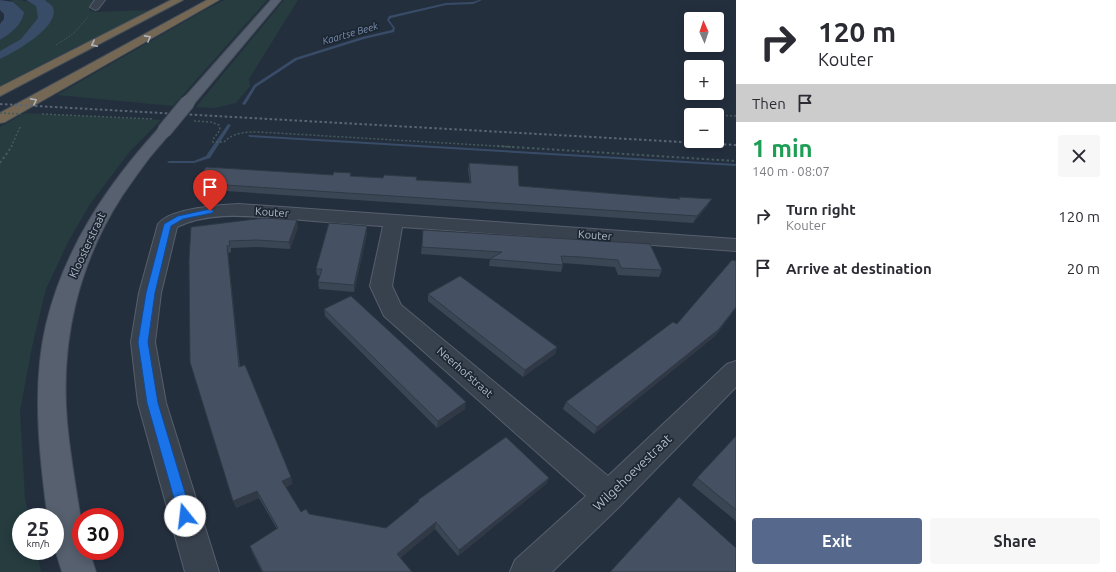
<!DOCTYPE html>
<meta charset="utf-8">
<style>
body{margin:0;font-family:Ubuntu,sans-serif;background:#f7f7f7;color:#2b2b33;height:100vh;display:flex;flex-direction:column;font-size:15px;white-space:nowrap}
*{box-sizing:border-box;margin:0}
p{font-size:13px;color:#7c7c81}
.icon{flex:none;width:22px;height:22px;fill:none;stroke:currentColor;stroke-width:2;stroke-linecap:round;stroke-linejoin:round}
.map{position:relative;flex:1;overflow:hidden}
.details{display:flex;flex-direction:column;background:#fff;width:380px}
.details>*{flex:none}
.banner{background:#fff;color:#2b2b33;overflow:hidden}
.needle{width:26px;rotate:357deg}
.tools{position:absolute;left:684px;top:12px;display:grid;gap:8px}
.tools a{display:grid;place-items:center;width:40px;height:40px;border-radius:4px;background:#fff;box-shadow:0 2px 10px #0003;font-size:20px}
.speed{position:absolute;left:12px;top:508px;display:flex;gap:8px;font-size:20px;font-weight:700;text-align:center}
.speed>*{display:grid;place-content:center;width:52px;height:52px;border-radius:50%;background:#fff;box-shadow:0 2px 10px #0003;line-height:1}
.speed small{font-size:10px;font-weight:400}
.speed .limit{border:6px solid #d22;background:#fff;color:#111}
.pin{position:absolute;display:grid;place-items:center;width:34px;height:34px;color:#fff;margin:-41px -17px;border-radius:50% 50% 50% 0;rotate:-45deg;box-shadow:0 0 4px #0007}
.pin .icon{rotate:45deg}
.me{position:absolute;width:44px;margin:-22px;rotate:344deg;stroke-linejoin:round;filter:drop-shadow(0 0 3px #0008)}
.turn{display:flex;align-items:center;gap:14px;height:84px;padding:0 16px;font-size:18px}
.turn .icon{width:52px;height:52px;stroke-width:2.5}
.turn b{display:block;font-size:28px;line-height:34px}
.then{display:flex;align-items:center;height:38px;padding:0 16px;background:#0003;gap:8px;font-size:15px}
.round{display:grid;place-items:center;flex:none;width:42px;height:42px;border-radius:4px;background:#f7f7f7}
.summary{display:flex;align-items:center;justify-content:space-between;height:68px;padding:0 16px}
h1{font-size:24px;font-weight:700;line-height:30px;color:#1e9e55}
.action{display:flex;gap:8px;margin-top:auto;padding:8px 16px}
.action a{flex:1;height:46px;border-radius:4px;background:#56698c;color:#fff;font-size:16px;font-weight:700;line-height:46px;text-align:center}
.action a+a{background:#f7f7f7;color:#2b2b33}
ul{padding:0;list-style:none}
li{display:flex;align-items:center;gap:12px;height:52px;padding:0 16px}
li div{flex:1}
li b{display:block;font-size:15px}
li em{font-style:normal}
main{display:flex;flex:1;min-height:0}
.map>svg:first-child{display:block}
.green{fill:#263c3f}
.water{fill:#394c67}
.lines{fill:none;stroke-linecap:round;stroke-linejoin:round}
.stream{fill:#394c67;fill-rule:evenodd}
.minor-casing{stroke:#565f6c;stroke-width:2}
.major-casing{stroke:#414a57;stroke-width:2}
.highway-casing{stroke:#434c59;stroke-width:2}
.path-far2{stroke:#44595c;stroke-width:1;stroke-dasharray:1.5 1.5;stroke-linecap:butt}
.path-far1{stroke:#44595c;stroke-width:1.5;stroke-dasharray:2 2;stroke-linecap:butt}
.path{stroke:#44595c;stroke-width:2;stroke-dasharray:2.5 2.5;stroke-linecap:butt}
.minor{fill:#38414e;fill-rule:evenodd}
.major{fill:#56606e;fill-rule:evenodd}
.highway{fill:#746855;fill-rule:evenodd}
.rail{stroke:#5a6575;stroke-width:2;stroke-dasharray:2.5 2.5;stroke-linecap:butt}
.major-bridge-casing{stroke:#414a57;stroke-width:16;stroke-linecap:butt}
.path-bridge{stroke:#44595c;stroke-width:1.5;stroke-dasharray:2 2;stroke-linecap:butt}
.major-bridge{stroke:#56606e;stroke-width:14}
.wall{fill:#3b4654}
.shaded-wall{fill:#303945}
.building{fill:#455162;stroke:#303945}
.oneway{stroke:#aeb4bd}
.route{fill:#1a73e8;stroke:#114b97}
.labels{text-anchor:middle;stroke-width:3.5;stroke-linejoin:round;paint-order:stroke}
.far-water-label{font-size:10px;font-style:italic;fill:#7c92b1;stroke:#1d2633}
.street-label{font-size:11px;fill:#b4bcc9;stroke:#1d2633}
.near-street-label{font-size:13px;fill:#b4bcc9;stroke:#1d2633}
</style>
<main>
<div class="map">
<svg width="736" height="572" viewBox="0 0 736 572">
<rect width="100%" height="100%" fill="#242f3e"/>
<g class="green">
<path d="M10,0C20,0 27,0 36,6L38,18L21,39L0,51V40L14,30L24,16L13,2Z"/>
<polygon points="45,0 97,0 89,10 94,12 151,10 0,86 0,59 33,38 52,21 47,1"/>
<polygon points="225,0 267,0 173,106 57,95 203,11"/>
<polygon points="284,0 298,0 249,79 250,86 236,103 214,108 196,107"/>
<polygon points="25,113 161,120 131,150 90,204 69,240 46,289 32,347 20,411 25,498 29,517 21,517 21,551 37,551 41,572 0,572 0,127"/>
</g>
<g class="water">
<path d="M0,0L13,2L24,12C23,24 10,34 0,40V24L4,19V14L0,10Z"/>
<path d="M26,0H45C47,2 50,4 52,6C64,25 13,53 0,59V51L21,39L38,18L36,6Z"/>
</g>
<g class="lines">
<g class="stream">
<polygon points="479,0 482,0 473,4 446,5 391,18 389,20 395,28 394,32 364,39 297,60 256,87 245,105 242,104 254,85 295,58 362,37 392,30 393,28 387,20 389,16 446,3 473,2"/>
<polygon points="228,124 231,125 210,158 194,163 169,163 167,162 169,161 194,161 206,156"/>
<polygon points="249,135 736,164 736,166 250,137 248,136"/>
</g>
<g class="minor-casing">
<g id="minor">
<polygon points="95,0 105,0 98,9 95,10 90,7"/>
<path d="M239,204L736,239V251L402,227L392,286L401,305L608,476L727,364L736,361V387L620,506L552,572H510L515,560L586,496L384,316L370,286L383,226C353,224 322,222 292,219C254,217 212,210 177,227L161,293L155,342L166,403L219,572H185L138,403L131,342L139,293L158,224C170,208 220,205 239,204Z"/>
</g>
</g>
<g class="major-casing">
<g id="major">
<polygon points="271,0 281,0 193,105 188,106 183,105 181,102 183,99"/>
<path d="M164,126L169,128L172,131C165,140 157,148 150,157C140,170 131,183 122,196C78,264 60,342 67,422C70,455 76,488 81,521C82,530 81,541 81,551H89L96,572H62L55,549V517H48L47,512C39,453 32,384 46,325C64,249 107,185 159,128Z"/>
</g>
</g>
<g class="highway-casing">
<g id="highway">
<polygon points="171,0 183,0 0,96 0,87"/>
<polygon points="207,0 219,0 5,122 0,123 0,113"/>
</g>
</g>
<polyline class="path-far2" points="56,45 73,34 88,17"/>
<g class="path-far1">
<polyline points="42,114 153,119"/>
<polyline points="710,115 736,116"/>
<polyline points="194,121 211,122 219,125 220,130 212,141"/>
<path d="M212,142H224C234,132 246,132 259,132L513,147"/>
<polyline points="11,147 21,125"/>
</g>
<g class="path">
<polyline points="497,146 736,161"/>
<polyline points="0,163 12,146"/>
</g>
<use href="#minor" class="minor"/>
<use href="#major" class="major"/>
<use href="#highway" class="highway"/>
<polyline class="rail" points="0,104 736,145"/>
<g class="major-bridge-casing">
<polyline id="major-bridge" points="164,131 188,102"/>
</g>
<polyline class="path-bridge" points="0,113 21,114"/>
<use href="#major-bridge" class="major-bridge"/>
</g>
<g class="wall">
<polygon points="469,163 519,186 679,199 679,197 708,205 693,223 197,189 195,183 333,175 470,183 468,170"/>
<polygon points="367,226 367,233 354,292 319,289 318,282 320,276 317,275 316,269"/>
<polygon points="191,227 298,227 290,249 258,247 231,248 231,252 228,253 240,367 291,477 292,484 286,487 301,512 309,514 386,528 418,502 418,500 549,478 546,484 458,556 435,529 400,558 412,572 262,572 252,552 250,546 277,529 259,498 236,508"/>
<polygon points="423,230 650,244 662,270 659,277 618,275 615,267 563,263 563,265 561,272 489,266 490,259 491,259 421,254"/>
<polygon points="736,261 736,308 715,336 594,434 563,409 566,402 677,324"/>
<polygon points="428,294 557,347 555,354 523,377 428,301"/>
<polygon points="324,309 465,409 437,428 325,316"/>
<polygon points="736,436 736,521 692,485 697,478"/>
</g>
<g class="shaded-wall">
<polygon points="712,199 708,205 693,223 697,216"/>
<polygon points="297,220 298,227 290,249 289,242"/>
<polygon points="367,226 367,233 354,292 354,285"/>
<polygon points="227,246 228,253 240,374 239,367"/>
<polygon points="736,307 736,308 715,336 594,434 597,427"/>
<polygon points="557,347 555,354 523,377 525,370"/>
<polygon points="466,402 465,409 437,428 438,421"/>
<polygon points="291,477 292,484 284,487 282,481"/>
<polygon points="549,478 546,484 458,556 459,550"/>
<polygon points="257,491 259,498 236,508 233,501"/>
<polygon points="436,522 435,529 397,560 397,554"/>
</g>
<g class="building">
<polygon points="469,163 518,166 519,186 680,199 679,197 712,199 697,216 195,183 206,167 333,175 334,172 351,173 350,176 383,178 384,175 417,177 416,180 471,183"/>
<polygon points="264,218 297,220 289,242 257,240 229,241 230,245 227,246 239,367 245,365 291,477 282,481 301,512 306,509 309,514 386,528 419,501 418,500 506,437 549,478 459,550 436,522 397,554 412,572 263,572 250,546 278,528 257,491 233,501 190,362 189,260 191,227"/>
<polygon points="329,223 367,226 354,285 318,282 322,269 316,269"/>
<polygon points="423,230 650,244 662,270 621,268 618,260 581,257 561,256 563,265 490,259 502,252 422,247"/>
<polygon points="732,260 736,261 736,307 719,329 597,427 566,402 673,322 677,324"/>
<polygon points="460,276 557,347 525,370 428,294"/>
<polygon points="351,296 466,402 438,421 324,309"/>
<polygon points="736,436 736,510 697,478"/>
<polygon points="679,497 736,548 736,572 610,572"/>
</g>
<defs><path id="oneway-chevron" d="M-2-3.5L2.5 0L-2 3.5" fill="none" stroke-width="1.6" stroke-linecap="round" stroke-linejoin="round"/></defs>
<g class="oneway">
<use href="#oneway-chevron" transform="translate(148 38) rotate(-29)"/>
<use href="#oneway-chevron" transform="translate(94 44) rotate(153)"/>
<use href="#oneway-chevron" transform="translate(34 101) rotate(-28)"/>
</g>
<polygon class="route" points="210,209 214,211 212,213 183,219 171,226 155,293 148,342 158,403 192,516 190,520 185,522 181,520 179,516 147,403 138,342 146,293 164,224 178,216"/>
<g class="labels">
<g class="far-water-label">
<text transform="translate(350 33) rotate(-16)" y="4">Kaartse Beek</text>
</g>
<g class="street-label">
<text transform="translate(272 212) rotate(4)" y="4">Kouter</text>
<text transform="translate(595 235) rotate(4)" y="4">Kouter</text>
<text transform="translate(87 245) rotate(-65)" y="4">Kloosterstraat</text>
<text transform="translate(465 372) rotate(41)" y="4">Neerhofstraat</text>
</g>
<g class="near-street-label">
<text transform="translate(632 472) rotate(-44)" y="5">Wilgehoevestraat</text>
</g>
</g>
</svg>
<div class="tools">
<a><svg class="needle" viewBox="-14 -14 28 28"><path d="M0-13l5 13h-10z" fill="#e53935"/><path d="M0 13l5-13h-10z" fill="#7c7c81"/></svg></a>
<a>+</a>
<a>−</a>
</div>
<div class="speed"><div>25<small>km/h</small></div><div class="limit">30</div></div>
<div class="pin" style="left:210px;top:211px;background:#d93025"><svg class="icon" aria-label="arrive" viewBox="0 0 24 24"><path d="M6 21V4h12l-3 4 3 4H6"/></svg></div>
<svg class="me" style="left:185px;top:516px" viewBox="-20 -20 40 40"><circle r="19" fill="#fff"/><path d="M0-13L10 11 0 6-10 11z" fill="#1a73e8"/></svg>
</div>
<section class="details">
<div class="banner">
<div class="turn"><svg class="icon" aria-label="right" viewBox="0 0 24 24"><path d="M7 20v-9h11M14 6l5 5-5 5"/></svg><div><b>120 m</b>Kouter</div></div>
<div class="then">Then<svg class="icon" aria-label="arrive" viewBox="0 0 24 24"><path d="M6 21V4h12l-3 4 3 4H6"/></svg></div>
</div>
<div class="summary"><div><h1>1 min</h1><p>140 m · 08:07</p></div><a class="round"><svg class="icon" aria-label="close" viewBox="0 0 24 24"><path d="M6 6l12 12M18 6L6 18"/></svg></a></div>
<ul>
<li><svg class="icon" aria-label="right" viewBox="0 0 24 24"><path d="M7 20v-9h11M14 6l5 5-5 5"/></svg><div><b>Turn right</b><p>Kouter</p></div><em>120 m</em></li>
<li><svg class="icon" aria-label="arrive" viewBox="0 0 24 24"><path d="M6 21V4h12l-3 4 3 4H6"/></svg><div><b>Arrive at destination</b></div><em>20 m</em></li>
</ul>
<div class="action"><a>Exit</a><a>Share</a></div>
</section>
</main>
